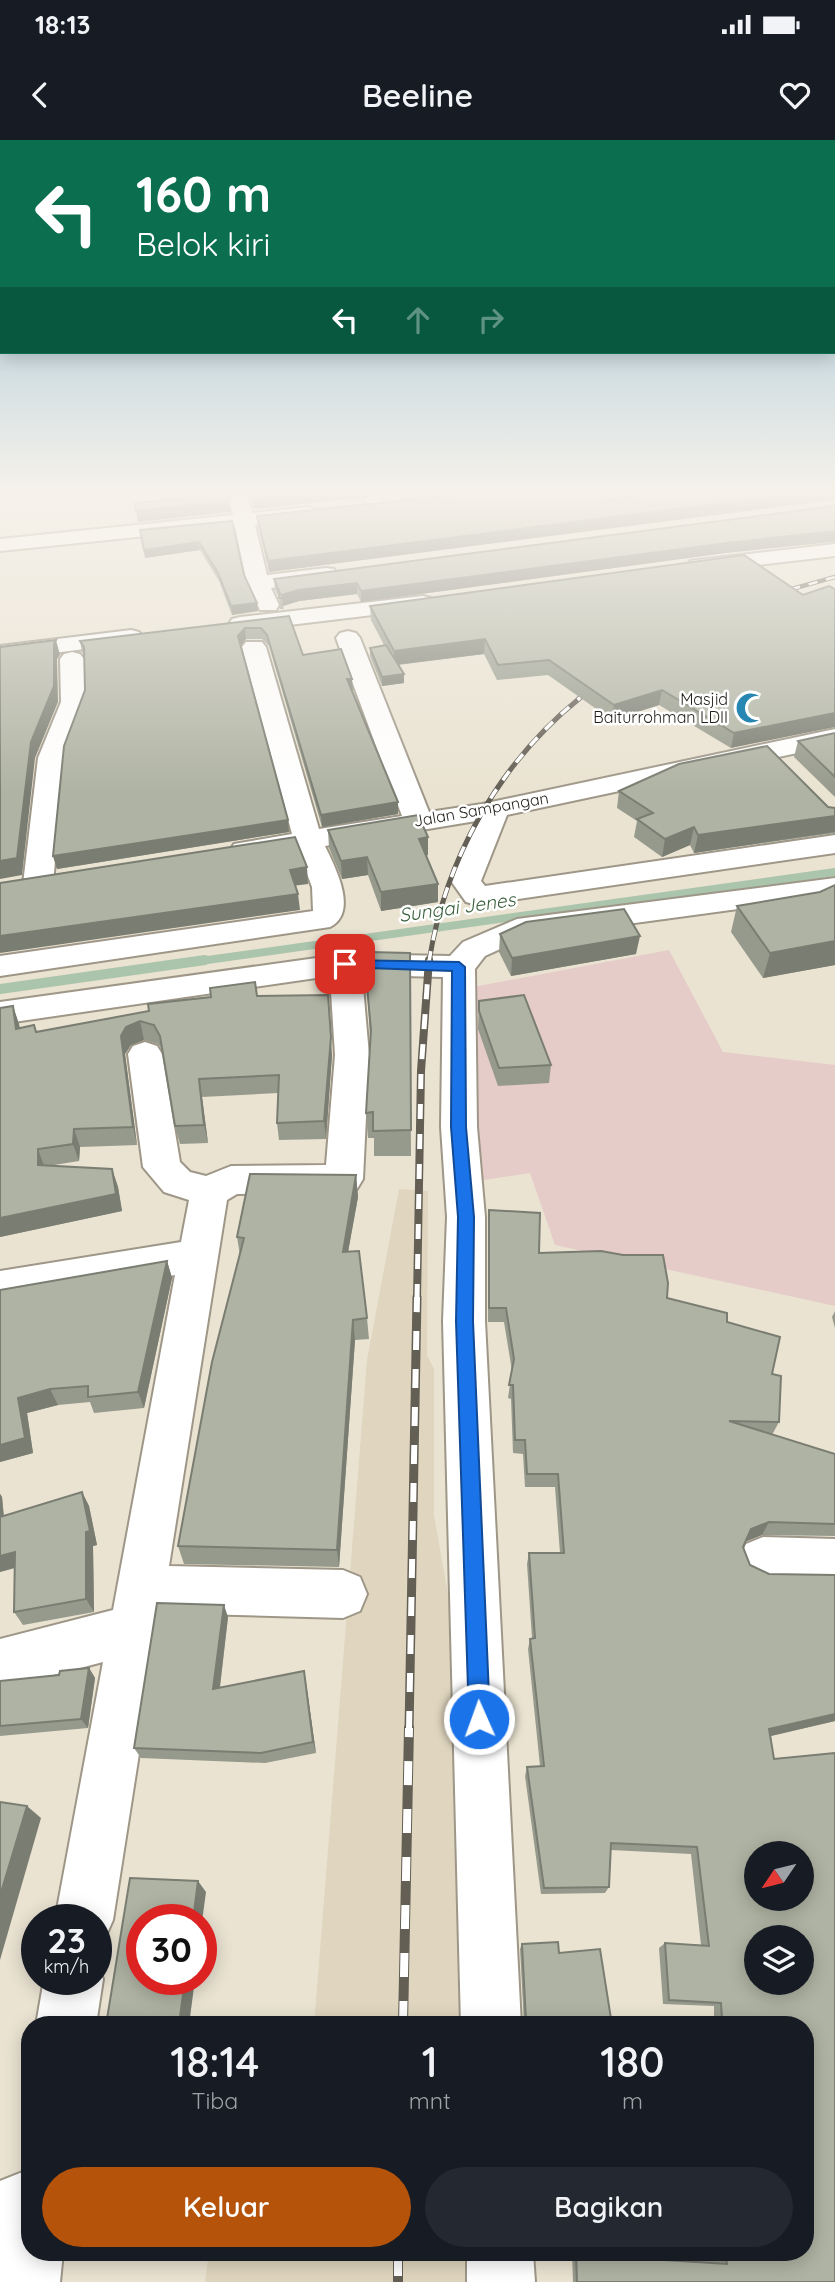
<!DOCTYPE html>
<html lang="id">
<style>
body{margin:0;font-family:Quicksand,sans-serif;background:#242831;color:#f1f3f6;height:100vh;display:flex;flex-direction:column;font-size:26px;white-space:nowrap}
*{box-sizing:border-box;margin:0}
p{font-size:23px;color:#9ea1a6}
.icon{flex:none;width:38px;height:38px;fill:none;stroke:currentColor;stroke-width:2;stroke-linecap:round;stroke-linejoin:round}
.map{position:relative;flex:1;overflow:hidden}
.panel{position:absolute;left:21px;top:1876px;width:793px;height:245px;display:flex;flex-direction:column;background:#171b24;border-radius:28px;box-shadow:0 4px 18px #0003}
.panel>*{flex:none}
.banner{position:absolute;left:0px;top:0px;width:836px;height:214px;box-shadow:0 4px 18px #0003;background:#0b6e4f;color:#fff;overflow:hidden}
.needle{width:46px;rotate:235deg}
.tools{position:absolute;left:744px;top:1701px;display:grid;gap:14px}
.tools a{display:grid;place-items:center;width:70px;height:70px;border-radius:50%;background:#171b24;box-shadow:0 4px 18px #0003;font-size:35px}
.speed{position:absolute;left:21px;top:1764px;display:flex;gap:14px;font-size:35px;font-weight:700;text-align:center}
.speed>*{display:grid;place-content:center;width:91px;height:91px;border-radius:50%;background:#171b24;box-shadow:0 4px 18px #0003;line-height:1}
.speed small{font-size:18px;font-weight:400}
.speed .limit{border:10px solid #d22;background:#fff;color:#111}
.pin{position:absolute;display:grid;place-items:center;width:60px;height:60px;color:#fff;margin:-30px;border-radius:14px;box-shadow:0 4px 10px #0006}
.me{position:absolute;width:77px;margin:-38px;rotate:358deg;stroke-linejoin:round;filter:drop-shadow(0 0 5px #0008)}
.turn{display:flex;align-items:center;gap:24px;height:147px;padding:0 21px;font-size:32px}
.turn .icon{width:91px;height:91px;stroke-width:2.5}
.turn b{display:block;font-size:49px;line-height:60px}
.lanes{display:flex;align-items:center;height:66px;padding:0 21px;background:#0003;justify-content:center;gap:35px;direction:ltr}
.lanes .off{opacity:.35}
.eta{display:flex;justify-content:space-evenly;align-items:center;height:119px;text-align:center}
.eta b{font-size:42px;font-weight:600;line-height:49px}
.action{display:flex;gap:14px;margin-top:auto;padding:14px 21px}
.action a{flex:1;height:80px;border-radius:42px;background:#b45309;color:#fff;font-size:28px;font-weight:600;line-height:80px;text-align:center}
.action a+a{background:#242831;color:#f1f3f6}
.status{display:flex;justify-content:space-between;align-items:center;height:49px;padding:0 35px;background:#171b24;direction:ltr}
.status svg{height:19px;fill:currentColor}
header{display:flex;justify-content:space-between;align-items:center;height:91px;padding:0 21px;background:#171b24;font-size:32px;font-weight:600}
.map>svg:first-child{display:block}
.built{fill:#e0d6bf}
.green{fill:#e5ccc8}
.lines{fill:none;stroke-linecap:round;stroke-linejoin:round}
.stream-far1{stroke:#abc4ac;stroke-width:8}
.stream{stroke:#abc4ac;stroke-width:10}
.minor-casing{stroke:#9e9788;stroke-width:4}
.tertiary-casing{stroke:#9e9788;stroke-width:4}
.minor{fill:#fff;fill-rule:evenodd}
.tertiary{fill:#fff;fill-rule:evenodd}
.rail-far4-casing{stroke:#635f55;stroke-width:4.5}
.rail-far3-casing{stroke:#635f55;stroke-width:5}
.rail-far2-casing{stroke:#635f55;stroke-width:8}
.rail-far1-casing{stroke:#635f55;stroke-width:9}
.rail-casing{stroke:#635f55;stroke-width:10}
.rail-far4{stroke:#fff;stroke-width:2.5;stroke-dasharray:9;stroke-linecap:butt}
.rail-far3{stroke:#fff;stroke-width:3.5;stroke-dasharray:11;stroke-linecap:butt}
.rail-far2{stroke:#fff;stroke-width:5;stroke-dasharray:15;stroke-linecap:butt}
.rail-far1{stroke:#fff;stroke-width:6;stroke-dasharray:19;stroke-linecap:butt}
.rail{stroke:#fff;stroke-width:8;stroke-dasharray:24;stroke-linecap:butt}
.wall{fill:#969a8c;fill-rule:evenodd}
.shaded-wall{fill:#7a7d72}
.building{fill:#afb3a3;stroke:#7a7d72;stroke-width:2;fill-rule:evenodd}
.route{fill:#1a73e8;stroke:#114b97;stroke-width:2}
.labels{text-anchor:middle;stroke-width:5;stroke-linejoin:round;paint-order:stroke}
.far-poi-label{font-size:16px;fill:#221f19;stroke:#fff;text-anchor:end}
.far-street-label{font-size:16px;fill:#221f19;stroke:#fff}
.water-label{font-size:19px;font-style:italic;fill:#39603c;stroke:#fff}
</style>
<div class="status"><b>18:13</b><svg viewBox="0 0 49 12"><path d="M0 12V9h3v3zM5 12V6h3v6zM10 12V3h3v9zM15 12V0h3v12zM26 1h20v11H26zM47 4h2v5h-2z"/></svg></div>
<header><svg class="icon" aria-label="back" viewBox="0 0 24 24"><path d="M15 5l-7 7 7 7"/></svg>Beeline<svg class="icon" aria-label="heart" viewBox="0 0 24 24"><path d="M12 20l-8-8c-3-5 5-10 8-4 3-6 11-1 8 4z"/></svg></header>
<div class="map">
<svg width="835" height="2142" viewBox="0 0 835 2142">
<rect width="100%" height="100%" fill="#eae3d2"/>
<g class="built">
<polygon points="399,1049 428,1051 427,1215 434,1229 434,1375 461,1528 464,1885 314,1885 367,1220"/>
<polygon points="209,2112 466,2112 466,2142 205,2142"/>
</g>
<polygon class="green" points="669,810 723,912 835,925 835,1166 555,1105 530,1033 478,1041 473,847"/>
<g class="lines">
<polyline class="stream-far1" points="193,822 835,732"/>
<polyline class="stream" points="0,849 205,820"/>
<g class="minor-casing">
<g id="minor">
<polygon points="247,353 252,373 308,367 315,369 318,373 315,377 308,379 255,385 267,435 326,428 334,429 337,434 334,439 271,448 279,465 276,470 260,470 247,443 235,387 0,411 0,399 233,375 228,354"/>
<polygon points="361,353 380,353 386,366 383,370 369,370"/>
<polygon points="835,404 835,416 698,432 690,431 687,426 690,421 698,420"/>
<polygon points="423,456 431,458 434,463 431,468 240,491 232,489 229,484 232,479 240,477"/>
<polygon points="131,490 139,492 143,497 139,502 0,520 0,506"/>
<path d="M348,491L356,493L360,498L429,672L482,664L835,589V605L507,675L481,741L485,746L835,695V713L477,765L466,762L451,741L476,681L325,706C335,727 359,772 330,787L0,836V816L313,771L312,747L298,710L244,719L234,716L230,710L234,704L292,694L242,507L246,502H262L266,507L319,689L402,676L336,498L340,493Z"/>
<polygon points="72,512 80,514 84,519 85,562 64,618 53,744 49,750 38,753 27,750 23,744 38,618 61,562 60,519 64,514"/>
<polygon points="835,738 835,756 524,798 485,816 475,829 477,987 485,1077 485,1181 521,1885 461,1885 443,1181 447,1077 441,987 443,837 362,835 369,915 363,1039 357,1049 344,1053 237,1054 227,1060 169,1426 343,1430 360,1437 367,1454 360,1471 343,1478 161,1473 113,1780 104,1800 96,1804 96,1780 55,1780 103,1522 0,1549 0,1499 113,1470 175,1135 0,1165 0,1131 181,1102 189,1060 164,1052 143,1027 128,914 133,906 145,902 157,906 162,914 180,1022 190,1032 206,1036 231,1026 326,1025 335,915 330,836 0,884 0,862 345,814 450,816 463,802 517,779"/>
<polygon points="763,1397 835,1399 835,1445 763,1443 746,1436 739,1420 746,1404"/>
<polygon points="96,1822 103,1839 96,1885 36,1885 44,1839 96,1839"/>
<polygon points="467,2112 533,2112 535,2142 467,2142"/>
</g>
</g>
<g class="tertiary-casing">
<polygon id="tertiary" points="30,2029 30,2112 63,2112 60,2142 0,2142 0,2041"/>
</g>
<use href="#minor" class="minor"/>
<use href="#tertiary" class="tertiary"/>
<g class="rail-far4-casing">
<g id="rail-far4">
<polyline points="774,454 835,437"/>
<polyline points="578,559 594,546"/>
</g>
</g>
<g class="rail-far3-casing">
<path id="rail-far3" d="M429,822C445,719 499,623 580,558"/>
</g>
<g class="rail-far2-casing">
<polyline id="rail-far2" points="417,1159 421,931 429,820"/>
</g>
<g class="rail-far1-casing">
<polyline id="rail-far1" points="409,1590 417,1157"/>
</g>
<g class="rail-casing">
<g id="rail">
<polyline points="403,1885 409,1588"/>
<polyline points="398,2112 398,2142"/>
</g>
</g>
<use href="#rail-far4" class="rail-far4"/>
<use href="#rail-far3" class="rail-far3"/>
<use href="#rail-far2" class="rail-far2"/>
<use href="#rail-far1" class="rail-far1"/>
<use href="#rail" class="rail"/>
</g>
<g class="wall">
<polygon points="249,353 403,353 254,369"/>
<polygon points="835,353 835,360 269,432 258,386 257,376 606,360"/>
<polygon points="835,366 835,402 725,413 361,462 357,454 299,461 283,466 284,469 280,469 279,458 275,450 274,439"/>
<polygon points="232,381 244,435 257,463 258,471 232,475 219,441 200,410 145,418 140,390"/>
<polygon points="803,455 731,608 659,565 612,580 548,535 497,540 484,514 398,525 404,534 404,543 382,546 370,516 370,508 384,505 371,480 370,466"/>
<polygon points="289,476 303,515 353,551 352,551 398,662 398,674 322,687 269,506 262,499 246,499 241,506 288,680 289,692 57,729 53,716 85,550 84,515 82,512 80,501"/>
<polygon points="835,593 835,657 794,617 798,601"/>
<polygon points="619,651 835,668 835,693 694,713 690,705 662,717 634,697 637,681 617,668"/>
<polygon points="328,690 428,697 428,715 426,716 438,762 381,771 368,735 342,739 329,708"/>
<polygon points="835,745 835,825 763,838 731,792 737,766 820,752"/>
<polygon points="500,794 636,814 511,836 499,812"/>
<polygon points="410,813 411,1016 374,1016 374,998 368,998 366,973 370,898 367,846 369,846"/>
<polygon points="257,856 332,915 326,999 279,1000 277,983 278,953 202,957 208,1003 180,1004 175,986 163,911 158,904 144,900 131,905 125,914 137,1005 80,1007 79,1021 48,1026 112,1029 118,1047 122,1071 0,1097 0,868 13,866 20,888 36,892"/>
<polygon points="479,861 551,925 549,943 498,946 478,889"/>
<polygon points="356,1035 358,1057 348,1112 367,1178 369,1199 355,1200 339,1427 184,1424 178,1406 240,1115 237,1097"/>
<path d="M489,1070L540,1073L539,1113L601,1111L623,1115H663L668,1143L667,1158L727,1173V1182L780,1197L772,1234L781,1236L779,1282L772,1295L835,1314V1396L762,1395L746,1401L743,1407L750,1425L769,1434L835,1435V1581L771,1596L774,1619L835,1613V2142H573L572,2112H648V2117L719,2121L717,2112H805V1885H728L714,1883V1866L663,1864L659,1808L665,1803L701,1805L691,1714L611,1710L609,1747L605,1753L541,1754L525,1636L527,1627L540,1626L528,1509L530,1499L532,1498L527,1424L529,1413H560L555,1347H525L523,1314L513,1313L511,1259L508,1258L512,1231L504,1182H488V1085ZM756,1713H802V1759H756ZM756,1797H802V1843H756Z"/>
<polygon points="167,1121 172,1138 144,1268 94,1273 90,1262 58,1265 27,1273 33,1313 0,1322 0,1150"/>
<polygon points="835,1171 835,1188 832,1177"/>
<polygon points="82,1352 89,1366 97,1405 93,1406 94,1472 23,1485 14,1472 15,1428 0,1432 0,1354 2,1357 4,1376"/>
<polygon points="228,1477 220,1548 306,1543 316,1613 265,1623 141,1618 134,1608"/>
<polygon points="89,1528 95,1538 88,1588 0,1596 0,1541 59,1535"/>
<polygon points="522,1804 559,1813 612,1885 524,1884 520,1809"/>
</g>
<g class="shaded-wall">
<polygon points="304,353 403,353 254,369 253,359"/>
<polygon points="803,353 835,353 835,359 269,432 268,421"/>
<polygon points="229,361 230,372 138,382 136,371"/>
<polygon points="835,391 835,401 725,413 361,462 361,451 727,403"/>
<polygon points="199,402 200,410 145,418 144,410"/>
<polygon points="357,443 357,454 299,461 283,466 282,455 298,450"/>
<polygon points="257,463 258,471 232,475 231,466"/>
<polygon points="245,488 246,499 239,508 238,496"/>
<polygon points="485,499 484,514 394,525 394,511"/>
<polygon points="56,500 60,515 57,519 58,562 35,618 22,735 0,739 0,721 31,602 54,504"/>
<polygon points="404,534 404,543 382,546 382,537"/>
<polygon points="347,539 352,539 353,551 348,551"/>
<polygon points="662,550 659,565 612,580 614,565"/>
<polygon points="835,573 835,587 731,608 734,593"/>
<polygon points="398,662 398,674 322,687 321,675"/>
<polygon points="835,676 835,692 694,713 698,695"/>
<polygon points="288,680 289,692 57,729 53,716"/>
<polygon points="694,687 690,705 662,717 665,699"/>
<polygon points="428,697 428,715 419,717 419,699"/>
<polygon points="367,717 368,735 342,739 341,721"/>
<polygon points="307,727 308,744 292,746 290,730"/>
<polygon points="438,744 438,762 381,771 381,752"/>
<polygon points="298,754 300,770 0,813 0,796"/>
<polygon points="640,796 636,814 511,836 512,818"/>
<polygon points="835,801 835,825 763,838 770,813"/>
<polygon points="328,855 332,915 326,999 324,981"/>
<polygon points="13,866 19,884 23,907 16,889"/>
<polygon points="140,881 144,900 131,905 125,914 137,1005 133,987 121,896 126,887"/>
<polygon points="199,939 202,957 208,1003 204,985"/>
<polygon points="74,989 80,1007 79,1021 73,1004"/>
<polygon points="38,1009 44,1026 38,1025"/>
<polygon points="112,1029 118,1047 122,1071 0,1097 0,1078"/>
<polygon points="356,1035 358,1057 344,1134 343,1112"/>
<polygon points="167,1121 172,1138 144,1268 138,1252"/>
<polygon points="353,1180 355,1200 339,1427 337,1410"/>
<polygon points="50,1249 58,1265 27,1273 33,1313 0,1322 0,1305 18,1258"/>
<polygon points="82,1352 89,1366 97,1405 93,1406 94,1472 86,1459"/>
<polygon points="0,1354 2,1357 5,1393 0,1385"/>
<polygon points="769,1382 762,1395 745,1402 751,1389"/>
<polygon points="15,1412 24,1425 0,1432 0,1416"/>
<polygon points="224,1465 228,1477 218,1561 213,1549"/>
<polygon points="89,1528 95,1538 88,1588 81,1579"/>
<polygon points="304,1531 306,1543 316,1613 313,1602"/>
<polygon points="835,1574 835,1581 762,1598 769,1589"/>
<polygon points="27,1666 41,1678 0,1820 0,1756"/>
<polygon points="198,1741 206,1752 201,1789 201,1780 193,1780"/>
<polygon points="185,1839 195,1839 189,1885 179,1885"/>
</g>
<g class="building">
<polygon points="192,353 227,353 229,361 136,371 135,363 193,358"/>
<polygon points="251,353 304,353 253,359"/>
<polygon points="472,353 602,353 606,360 657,353 803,353 268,421 257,376"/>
<polygon points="835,366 835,391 727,403 361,451 357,443 298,450 282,455 283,458 279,458 280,453 274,439"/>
<polygon points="232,381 244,435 257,463 231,466 218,433 199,402 144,410 140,390"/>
<polygon points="744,415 803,455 829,446 835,449 835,573 734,593 662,550 614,565 549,520 498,525 485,499 394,511 370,466"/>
<polygon points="289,476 303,515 341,509 352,539 347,539 398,662 321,675 267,495 261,488 245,488 238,496 288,680 53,716 64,606 85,550 84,507 80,501"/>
<polygon points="56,500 54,504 54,546 31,602 17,718 0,721 0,507"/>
<polygon points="386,505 404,534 382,537 370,508"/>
<polygon points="835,593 835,637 798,601"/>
<polygon points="767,606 828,667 835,668 835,676 698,695 694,687 665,699 637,679 653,673 619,651 679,624"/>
<polygon points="418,675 428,697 419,699 438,744 381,752 367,717 341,721 328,690"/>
<polygon points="295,697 307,727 290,730 298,754 0,796 0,743"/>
<polygon points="835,745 835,801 770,813 737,766 820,752"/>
<polygon points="624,769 640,796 512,818 500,794 526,782"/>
<polygon points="369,812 410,813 411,990 373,991 373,972 366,973 371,890 367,846 369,846"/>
<polygon points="255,842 257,856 328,855 331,897 324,981 277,983 279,935 199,939 204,985 175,986 160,896 154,885 140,881 126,887 121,896 133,987 74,989 73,1004 38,1009 38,1025 112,1029 116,1054 0,1078 0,868 13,866 16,889 34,885 36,892 149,871 148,864 211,857 210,848"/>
<polygon points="524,855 551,925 499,928 479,871 479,861"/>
<polygon points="250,1034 356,1035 343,1112 359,1111 367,1178 353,1180 337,1410 178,1406 212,1222 244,1098 237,1097"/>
<path d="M489,1070L540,1073L539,1113L601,1111L623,1115H663L668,1143L667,1158L727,1173V1182L780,1197L772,1234L781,1236L779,1282L729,1281L835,1314V1384L769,1382L751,1389L743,1407L750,1425L769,1434L835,1435V1574L769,1589L774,1619L835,1613V2142H577L576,2112H648L649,2119L727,2124L725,2112H805V1885H745V1883L722,1879L721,1863L669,1860L665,1803L709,1806L697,1707L611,1703L609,1747L544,1748L527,1627L544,1626L530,1499L535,1498L529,1413H564L558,1334H527L525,1300H515L513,1245H509L514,1219L506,1168H489ZM756,1713H802V1759H756ZM756,1797H802V1843H756Z"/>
<polygon points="167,1121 138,1252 88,1257 88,1246 50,1249 18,1258 25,1298 0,1305 0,1150"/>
<polygon points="82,1352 90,1391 86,1392 86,1459 14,1472 15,1412 0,1416 0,1377"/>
<polygon points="157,1463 224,1465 213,1549 304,1531 313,1602 261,1613 134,1608"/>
<polygon points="89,1528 81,1579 0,1586 0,1541 59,1535 60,1531"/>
<polygon points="0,1662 27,1666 0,1756"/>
<polygon points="130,1738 198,1741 193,1780 142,1780 142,1839 185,1839 179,1885 106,1885"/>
<polygon points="558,1802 559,1813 600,1809 612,1885 509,1885 524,1884 526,1881 522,1804"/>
</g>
<linearGradient id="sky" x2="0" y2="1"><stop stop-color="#8fbad0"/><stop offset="0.54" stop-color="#f6f2eb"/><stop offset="1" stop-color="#f6f2eb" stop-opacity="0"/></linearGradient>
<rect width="835" height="653" fill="url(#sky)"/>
<polygon class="route" points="345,820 459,822 465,827 466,987 474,1077 473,1181 490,1579 487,1587 479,1590 472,1587 469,1579 456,1181 458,1077 451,987 452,831 340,827 338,824"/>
<defs>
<g id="mosque-bare" transform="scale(2.415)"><path d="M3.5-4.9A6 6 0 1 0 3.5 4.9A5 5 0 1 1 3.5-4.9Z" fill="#2786b2" stroke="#fff" stroke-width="2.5" paint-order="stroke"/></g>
</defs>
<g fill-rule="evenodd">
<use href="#mosque-bare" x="751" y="568"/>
</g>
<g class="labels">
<g class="far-poi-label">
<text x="728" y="565">Masjid<tspan x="728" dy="18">Baiturrohman LDII</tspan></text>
</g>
<g class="far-street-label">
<text transform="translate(481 669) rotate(-10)" y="6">Jalan Sampangan</text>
</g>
<g class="water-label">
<text transform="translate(457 767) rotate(-8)" y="7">Sungai Jenes</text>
</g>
</g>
</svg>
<div class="tools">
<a><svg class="needle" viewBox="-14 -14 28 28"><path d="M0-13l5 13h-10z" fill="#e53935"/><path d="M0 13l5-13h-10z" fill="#9ea1a6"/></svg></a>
<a><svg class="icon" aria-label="layers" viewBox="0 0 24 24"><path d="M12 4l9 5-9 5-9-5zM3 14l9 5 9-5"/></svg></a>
</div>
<div class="speed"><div>23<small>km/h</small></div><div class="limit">30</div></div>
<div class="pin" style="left:345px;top:824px;background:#d93025"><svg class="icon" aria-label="arrive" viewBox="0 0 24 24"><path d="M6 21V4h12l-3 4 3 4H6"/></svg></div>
<svg class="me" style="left:479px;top:1579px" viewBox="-20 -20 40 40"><circle r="17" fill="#1a73e8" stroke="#fff" stroke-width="3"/><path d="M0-11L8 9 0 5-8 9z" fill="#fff"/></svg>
<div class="banner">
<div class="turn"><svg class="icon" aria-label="left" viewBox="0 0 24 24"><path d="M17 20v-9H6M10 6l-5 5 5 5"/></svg><div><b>160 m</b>Belok kiri</div></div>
<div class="lanes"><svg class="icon" aria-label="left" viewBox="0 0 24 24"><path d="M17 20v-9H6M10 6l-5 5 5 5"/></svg><svg class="icon off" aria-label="ahead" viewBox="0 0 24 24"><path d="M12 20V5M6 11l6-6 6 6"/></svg><svg class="icon off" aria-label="right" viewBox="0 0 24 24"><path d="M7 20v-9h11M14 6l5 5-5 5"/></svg></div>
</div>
<section class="panel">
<div class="eta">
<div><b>18:14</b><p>Tiba</p></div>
<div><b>1</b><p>mnt</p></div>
<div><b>180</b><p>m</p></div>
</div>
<div class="action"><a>Keluar</a><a>Bagikan</a></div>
</section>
</div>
